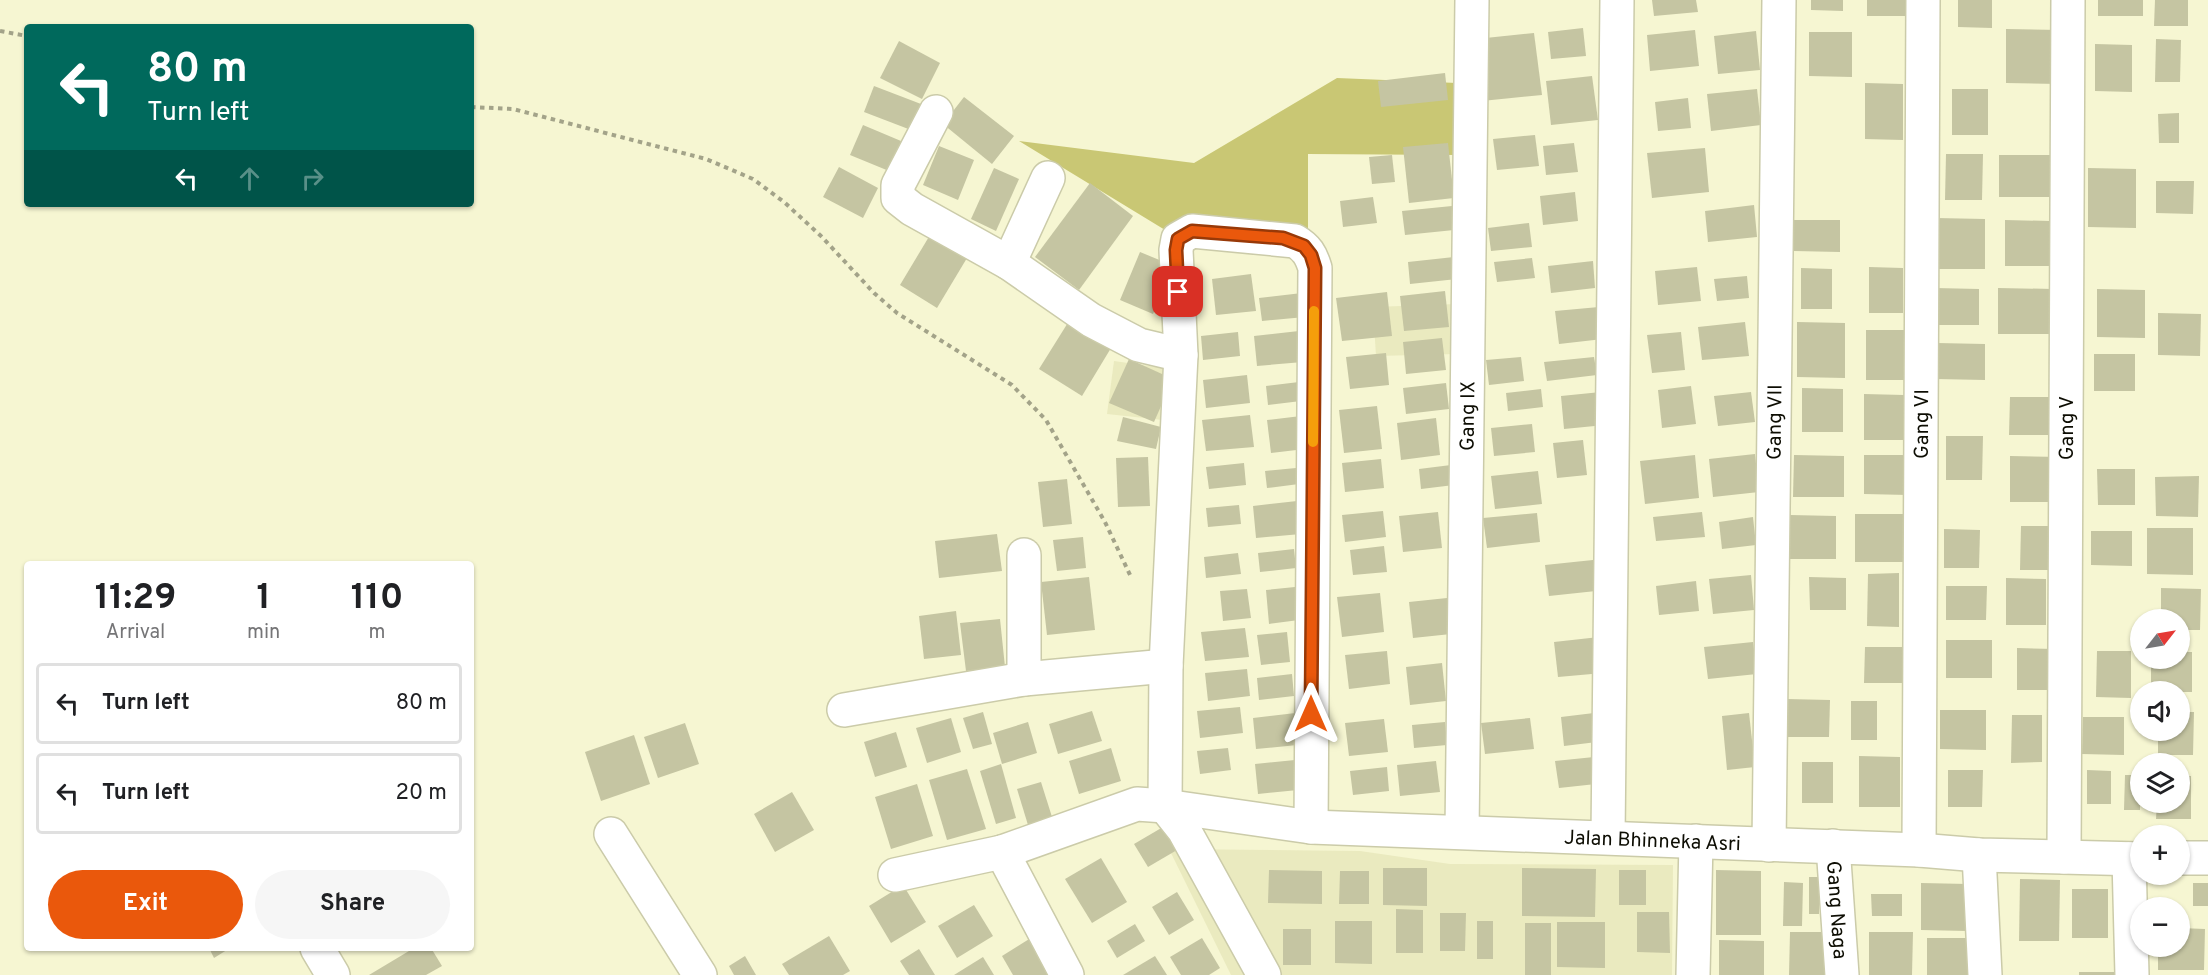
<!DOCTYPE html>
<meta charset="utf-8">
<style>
body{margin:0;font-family:Overpass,sans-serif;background:#f6f6f6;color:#202124;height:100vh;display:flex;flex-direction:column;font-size:22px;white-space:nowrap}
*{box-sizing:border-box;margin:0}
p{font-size:20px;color:#757577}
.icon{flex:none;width:33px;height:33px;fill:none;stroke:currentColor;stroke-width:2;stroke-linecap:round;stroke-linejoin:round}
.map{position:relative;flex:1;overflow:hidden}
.panel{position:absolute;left:24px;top:561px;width:450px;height:390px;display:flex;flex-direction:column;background:#fff;border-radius:6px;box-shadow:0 2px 4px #0004}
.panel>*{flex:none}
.top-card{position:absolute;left:24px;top:24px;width:450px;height:183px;border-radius:6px;box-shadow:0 2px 4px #0004;background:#00695c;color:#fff;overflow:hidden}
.needle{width:39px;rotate:59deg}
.buttons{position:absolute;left:2130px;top:609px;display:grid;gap:12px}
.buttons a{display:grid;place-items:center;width:60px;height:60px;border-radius:50%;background:#fff;box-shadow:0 2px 4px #0004;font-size:30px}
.pin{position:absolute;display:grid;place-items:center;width:51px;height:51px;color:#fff;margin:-26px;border-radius:12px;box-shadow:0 3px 9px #0006}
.me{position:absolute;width:66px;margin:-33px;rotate:0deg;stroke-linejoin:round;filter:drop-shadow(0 0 4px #0008)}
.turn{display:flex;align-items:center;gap:21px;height:126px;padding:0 24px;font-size:27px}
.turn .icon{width:78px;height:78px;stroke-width:2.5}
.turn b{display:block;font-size:42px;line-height:51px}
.lanes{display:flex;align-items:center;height:57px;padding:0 24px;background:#0003;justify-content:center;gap:30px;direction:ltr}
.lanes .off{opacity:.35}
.eta{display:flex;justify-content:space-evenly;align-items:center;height:102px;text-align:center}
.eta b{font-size:36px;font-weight:700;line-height:42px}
.primary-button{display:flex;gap:12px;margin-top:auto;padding:12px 24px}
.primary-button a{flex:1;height:69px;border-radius:36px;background:#ea580c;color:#fff;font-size:24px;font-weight:700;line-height:69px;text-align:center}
.primary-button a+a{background:#f6f6f6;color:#202124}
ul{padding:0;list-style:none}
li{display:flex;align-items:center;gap:18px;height:81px;margin:0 12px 9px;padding:0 12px;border:3px solid #e0e0e0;border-radius:6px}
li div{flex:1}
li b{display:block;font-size:22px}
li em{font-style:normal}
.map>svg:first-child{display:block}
.built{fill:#eaeabf}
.green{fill:#c9c774}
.building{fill:#c5c5a2}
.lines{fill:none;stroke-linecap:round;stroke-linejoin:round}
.minor-casing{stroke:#cbcba9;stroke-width:36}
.path{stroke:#a3a389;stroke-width:4;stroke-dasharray:4.5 4.5;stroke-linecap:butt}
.minor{stroke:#fff;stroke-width:33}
.route-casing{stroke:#983908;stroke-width:15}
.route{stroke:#ea580c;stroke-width:10}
.slow{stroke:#f59e0b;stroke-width:10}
.labels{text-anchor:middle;stroke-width:4.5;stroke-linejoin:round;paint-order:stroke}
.street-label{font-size:20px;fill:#0d0d03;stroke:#f6f6d2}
</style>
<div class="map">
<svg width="2208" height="975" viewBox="0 0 2208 975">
<rect width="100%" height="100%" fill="#f6f6d2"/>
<g class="built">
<polygon points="1457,304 1457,354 1376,356 1373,307"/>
<polygon points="1114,361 1170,369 1172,421 1107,414"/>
<polygon points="1169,849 1360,851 1450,864 1673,865 1672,975 1231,975"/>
</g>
<polygon class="green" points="1337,78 1457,83 1458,155 1308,154 1308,234 1170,233 1019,141 1194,163"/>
<g class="building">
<polygon points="1652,0 1696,0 1698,12 1654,16"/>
<polygon points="1811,0 1843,0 1843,11 1811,10"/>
<rect x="1867" y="0" width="41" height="16"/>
<polygon points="1958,0 1992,0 1992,28 1958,27"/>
<rect x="2098" y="0" width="45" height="16"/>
<polygon points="2155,0 2188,0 2188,26 2154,26"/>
<polygon points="1583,28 1586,56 1551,59 1548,32"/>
<polygon points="2006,29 2060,30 2059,84 2006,83"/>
<polygon points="1695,30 1699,66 1650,71 1647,35"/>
<polygon points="1756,31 1760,70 1718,74 1714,36"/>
<polygon points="1809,32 1852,32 1852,77 1809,76"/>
<polygon points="1534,33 1542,95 1482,101 1476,39"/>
<polygon points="2156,39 2181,40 2180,82 2155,82"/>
<polygon points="899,41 940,63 922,99 880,78"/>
<polygon points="2095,44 2132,45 2132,92 2095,91"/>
<polygon points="1445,73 1448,100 1381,107 1378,81"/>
<polygon points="1592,76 1598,120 1551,125 1546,81"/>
<polygon points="1865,83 1903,84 1903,140 1865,139"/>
<polygon points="874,86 921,104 911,130 864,112"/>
<polygon points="1757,89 1761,125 1711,131 1707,94"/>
<rect x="1952" y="89" width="36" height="46"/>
<polygon points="964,97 1014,136 992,164 943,124"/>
<polygon points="1688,98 1691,128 1658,131 1655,102"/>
<polygon points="2179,113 2179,143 2159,143 2158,114"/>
<polygon points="863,125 901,141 889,171 850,155"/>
<polygon points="1535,135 1539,166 1497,170 1493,139"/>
<polygon points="1448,143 1454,198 1409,203 1403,147"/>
<polygon points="1574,143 1578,172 1546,175 1543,146"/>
<polygon points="939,146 974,160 958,200 923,185"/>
<polygon points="1705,148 1709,192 1652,198 1647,153"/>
<polygon points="1946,154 1983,154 1982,200 1945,200"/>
<polygon points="1392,155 1395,182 1372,184 1369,157"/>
<rect x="1999" y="155" width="54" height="42"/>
<polygon points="839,167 878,188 863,218 823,197"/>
<polygon points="994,168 1019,179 996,231 971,219"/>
<polygon points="2088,168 2136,169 2136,228 2088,227"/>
<polygon points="2156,181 2194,181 2193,214 2156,213"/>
<polygon points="1090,183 1133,216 1079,290 1035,257"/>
<polygon points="1575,192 1578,221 1543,225 1540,196"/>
<polygon points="1373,197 1377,223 1343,227 1340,201"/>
<polygon points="1754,205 1757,237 1708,242 1705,211"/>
<polygon points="1452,206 1454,230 1405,235 1402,211"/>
<polygon points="1936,218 1985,219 1985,269 1935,269"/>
<polygon points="1794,220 1840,220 1840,252 1794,251"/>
<polygon points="2005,220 2050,221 2050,266 2005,266"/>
<polygon points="1529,223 1532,247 1491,251 1488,228"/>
<polygon points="930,235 967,258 937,308 900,285"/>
<polygon points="1140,252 1174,266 1153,314 1120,300"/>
<polygon points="1454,257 1457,279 1410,284 1408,262"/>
<polygon points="1532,258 1535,278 1497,282 1494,262"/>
<polygon points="1593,261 1595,288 1551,293 1548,266"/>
<polygon points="1697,267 1701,301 1658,305 1655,271"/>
<polygon points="1869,267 1903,268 1903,313 1869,313"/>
<polygon points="1801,268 1832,269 1832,309 1801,309"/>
<polygon points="1251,274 1256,311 1216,315 1212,279"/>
<polygon points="1747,276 1749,298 1717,301 1714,279"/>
<polygon points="1935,288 1979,289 1979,325 1936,325"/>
<polygon points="1998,288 2053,289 2053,334 1998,334"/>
<polygon points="2097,289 2145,290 2145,338 2097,337"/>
<polygon points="1445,291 1449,327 1404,331 1400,296"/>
<polygon points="1387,292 1392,336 1342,341 1336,298"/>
<polygon points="1302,293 1305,317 1262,321 1259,298"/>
<polygon points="1599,307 1603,339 1559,344 1555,311"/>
<polygon points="2158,313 2201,314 2200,356 2158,355"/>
<polygon points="1069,321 1111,348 1082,396 1039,369"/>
<polygon points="1745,322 1749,356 1702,360 1698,327"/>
<polygon points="1797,322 1845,323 1845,378 1797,377"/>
<rect x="1866" y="330" width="39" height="50"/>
<polygon points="1299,331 1303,362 1257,366 1254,336"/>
<polygon points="1238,332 1240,356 1203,360 1201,336"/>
<polygon points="1681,332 1685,370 1652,373 1647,335"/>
<polygon points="1442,338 1446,370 1406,374 1403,342"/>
<polygon points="1937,343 1985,344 1985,380 1936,379"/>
<polygon points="1386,353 1389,385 1350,389 1346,357"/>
<rect x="2094" y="354" width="41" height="37"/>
<polygon points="1521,357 1524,381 1489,385 1486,360"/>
<polygon points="1594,357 1597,375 1547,381 1544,362"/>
<polygon points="1129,359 1173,379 1154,422 1109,403"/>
<polygon points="1247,375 1250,403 1206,408 1203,380"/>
<polygon points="1299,382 1301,401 1268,405 1266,386"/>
<polygon points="1446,383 1449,409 1406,414 1403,388"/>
<polygon points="1691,386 1696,424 1662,428 1658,390"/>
<polygon points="1802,388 1843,389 1843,432 1802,432"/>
<polygon points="1541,389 1543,407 1508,411 1506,393"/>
<polygon points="1601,392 1605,425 1564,429 1561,396"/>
<polygon points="1751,392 1755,422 1718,426 1714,396"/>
<polygon points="1864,394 1904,395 1904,440 1864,440"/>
<polygon points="2010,397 2052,397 2051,435 2009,435"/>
<polygon points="1377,406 1382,449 1344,453 1339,410"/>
<polygon points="1250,415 1254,447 1206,451 1202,420"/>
<polygon points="1301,416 1305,449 1271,453 1267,420"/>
<polygon points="1123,417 1161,427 1156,449 1117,441"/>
<polygon points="1436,418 1440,455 1401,460 1397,423"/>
<polygon points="1532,424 1535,452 1494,456 1491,428"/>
<polygon points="1946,436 1983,436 1982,480 1946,480"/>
<polygon points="1583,440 1587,475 1557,478 1553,443"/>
<polygon points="1755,454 1759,492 1713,497 1709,459"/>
<polygon points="1695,455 1699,498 1645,504 1640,461"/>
<polygon points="1794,455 1844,456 1844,497 1793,497"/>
<polygon points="1864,455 1908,455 1908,495 1864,494"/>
<polygon points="2010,456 2061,457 2061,502 2010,502"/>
<polygon points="1148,457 1150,506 1118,507 1116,458"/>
<polygon points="1381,459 1384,488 1345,492 1342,463"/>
<polygon points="1244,463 1246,485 1209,489 1206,467"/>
<polygon points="1451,465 1454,485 1421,489 1419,469"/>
<polygon points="1296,468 1299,484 1267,488 1265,471"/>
<polygon points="2097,469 2135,469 2135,505 2098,505"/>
<polygon points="1538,471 1542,504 1495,509 1491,476"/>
<polygon points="2199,476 2198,517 2156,516 2155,477"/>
<polygon points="1067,479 1072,524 1043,527 1038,482"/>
<polygon points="1297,501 1301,534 1256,538 1253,506"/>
<polygon points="1239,505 1241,524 1208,527 1206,508"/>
<polygon points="1383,511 1386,537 1345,542 1342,515"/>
<polygon points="1438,512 1442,548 1403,552 1399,516"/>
<polygon points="1702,512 1705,537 1656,541 1653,517"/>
<polygon points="1537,513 1540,542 1487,548 1483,518"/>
<rect x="1855" y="514" width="51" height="48"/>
<polygon points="1790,515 1836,516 1836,559 1790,559"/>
<polygon points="1753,517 1756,545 1722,549 1719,522"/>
<polygon points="2021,526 2054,526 2054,570 2020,570"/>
<polygon points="2147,528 2193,528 2193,575 2147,574"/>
<polygon points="1944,529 1980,530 1979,568 1944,568"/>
<polygon points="2091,531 2132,531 2132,566 2091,565"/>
<polygon points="997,534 1002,571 939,578 935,541"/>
<polygon points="1083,537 1086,568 1057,571 1053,540"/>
<polygon points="1384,546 1387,572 1353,575 1350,550"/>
<polygon points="1294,549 1296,568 1260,572 1258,553"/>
<polygon points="1238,553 1241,574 1206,578 1204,557"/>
<polygon points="1593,560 1596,591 1549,596 1545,565"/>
<polygon points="1899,573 1899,627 1867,626 1868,574"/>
<polygon points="1751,575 1754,610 1713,614 1709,579"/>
<polygon points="1089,577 1095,630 1047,635 1041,582"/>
<polygon points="1809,577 1846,578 1846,610 1810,610"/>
<polygon points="2006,578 2046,579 2046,625 2006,625"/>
<polygon points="1696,581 1699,611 1659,615 1656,586"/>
<polygon points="1946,586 1987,586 1986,620 1946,620"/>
<polygon points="1295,587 1299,620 1269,624 1266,590"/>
<polygon points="2161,588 2201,589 2200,630 2180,630 2180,620 2161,620"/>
<polygon points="1247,589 1251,618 1223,621 1220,591"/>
<polygon points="1380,593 1384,632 1342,637 1337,597"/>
<polygon points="1447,598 1451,634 1413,638 1409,602"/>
<polygon points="956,611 961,655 924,659 919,616"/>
<polygon points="1000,619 1005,667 966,671 960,623"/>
<polygon points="1245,628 1249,657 1205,661 1201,632"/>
<polygon points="1287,632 1290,662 1261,665 1257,635"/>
<polygon points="1599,637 1603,673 1558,677 1554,642"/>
<rect x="1946" y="640" width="46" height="38"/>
<polygon points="1753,642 1757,674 1708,679 1704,647"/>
<polygon points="1865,647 1908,647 1908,683 1864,683"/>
<polygon points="2017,648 2054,649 2053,690 2017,690"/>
<polygon points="1387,651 1390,684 1349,689 1345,655"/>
<polygon points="2097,651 2131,651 2131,698 2096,697"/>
<polygon points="2180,652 2192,652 2192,692 2151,692 2151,658 2180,658"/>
<polygon points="1442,663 1446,701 1410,705 1406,667"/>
<polygon points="1247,669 1250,696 1208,701 1205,673"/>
<polygon points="1292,674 1294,696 1259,700 1257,678"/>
<polygon points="1787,699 1830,700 1829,737 1786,737"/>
<rect x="1851" y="701" width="26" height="39"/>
<polygon points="1240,707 1243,733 1200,738 1197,711"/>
<polygon points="1940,710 1986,710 1986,750 1940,749"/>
<polygon points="1092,711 1102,741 1058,754 1049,724"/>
<polygon points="983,712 992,744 973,749 963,718"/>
<polygon points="1304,712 1307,744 1256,749 1253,718"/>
<polygon points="2180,712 2194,712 2193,755 2158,755 2158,730 2180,730"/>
<polygon points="1594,713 1597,742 1564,746 1561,717"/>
<polygon points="1749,713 1755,767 1727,770 1722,716"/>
<polygon points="2012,715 2042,715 2042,762 2011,763"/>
<polygon points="2083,717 2124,717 2124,755 2082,754"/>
<polygon points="951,718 961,752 927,763 916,728"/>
<polygon points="1530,718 1534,749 1485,754 1481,723"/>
<polygon points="1384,719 1388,752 1349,756 1345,723"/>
<polygon points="1028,722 1037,753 1002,764 993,733"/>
<polygon points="1445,722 1447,745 1414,748 1412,725"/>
<polygon points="685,723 699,764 658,778 644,737"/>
<polygon points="896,732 907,767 875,777 864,742"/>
<polygon points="634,735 650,784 601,801 585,752"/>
<polygon points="1111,748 1121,781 1079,794 1069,761"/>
<polygon points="1228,748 1231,770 1200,774 1197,751"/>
<polygon points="1859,756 1900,757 1900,807 1859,807"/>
<polygon points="1594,757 1596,784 1559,788 1555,761"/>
<polygon points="1295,760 1298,790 1258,794 1255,764"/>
<polygon points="1436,761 1440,792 1400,796 1397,765"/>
<rect x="1802" y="762" width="31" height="41"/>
<polygon points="1001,764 1016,818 996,824 980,771"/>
<polygon points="1387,767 1389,791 1353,795 1350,771"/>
<polygon points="967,769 986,829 947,840 929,780"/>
<polygon points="1948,770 1983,770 1982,807 1948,807"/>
<polygon points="2087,770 2111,771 2111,804 2087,804"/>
<polygon points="2125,775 2140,775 2140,810 2124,810"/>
<polygon points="2180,776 2191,776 2191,819 2156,819 2157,802 2180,802"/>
<polygon points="1041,782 1052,817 1028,825 1017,789"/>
<polygon points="917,784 933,836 891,849 875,797"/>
<polygon points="792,792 814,830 775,852 754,814"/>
<polygon points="1163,827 1177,850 1148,867 1134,844"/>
<polygon points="1101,858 1127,902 1092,923 1065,879"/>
<polygon points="1383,868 1427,868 1427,906 1383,905"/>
<polygon points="1522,868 1596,869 1595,917 1522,916"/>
<polygon points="1269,870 1322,871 1322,904 1268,903"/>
<rect x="1619" y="870" width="27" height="35"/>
<polygon points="1716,870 1761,871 1761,935 1716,935"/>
<polygon points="1340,871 1369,871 1369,904 1339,904"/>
<rect x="1809" y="877" width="10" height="37"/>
<polygon points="2020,879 2060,880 2059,941 2019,941"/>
<polygon points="1784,882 1803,883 1802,926 1783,926"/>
<polygon points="1921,883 1968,884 1968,931 1921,930"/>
<rect x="2193" y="883" width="15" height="23"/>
<polygon points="903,885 926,922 891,943 869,906"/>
<rect x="2072" y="889" width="36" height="49"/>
<polygon points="1177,892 1194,920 1169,935 1152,907"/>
<polygon points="1871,894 1902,894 1902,916 1872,916"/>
<polygon points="974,905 993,936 957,958 938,926"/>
<polygon points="1396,909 1423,910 1423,953 1396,953"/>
<polygon points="1637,912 1669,912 1670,953 1637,952"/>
<polygon points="1440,913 1466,913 1465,951 1440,951"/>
<polygon points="1335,921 1372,921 1372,964 1335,963"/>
<rect x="1477" y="921" width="16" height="38"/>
<polygon points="1557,922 1605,922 1605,968 1557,967"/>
<rect x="1525" y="923" width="26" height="52"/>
<polygon points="1135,924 1145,941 1117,958 1107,941"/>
<polygon points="2180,928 2205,929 2204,970 2158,970 2158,946 2180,946"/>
<rect x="1283" y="929" width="28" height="36"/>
<polygon points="1790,932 1825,932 1824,975 1789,975"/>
<polygon points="1869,932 1913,932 1912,975 1869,975"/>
<polygon points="829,936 850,971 843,975 789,975 782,964"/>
<polygon points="1034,936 1058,975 1013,975 1002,956"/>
<polygon points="1202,938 1220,968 1209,975 1181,975 1170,957"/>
<rect x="1927" y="938" width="43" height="37"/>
<polygon points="1719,940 1764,941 1764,975 1719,975"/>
<polygon points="209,948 230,948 214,958"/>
<polygon points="414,948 431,948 442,966 426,975 369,975"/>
<polygon points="919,949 935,975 909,975 900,961"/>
<polygon points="745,956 756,975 734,975 729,966"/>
<polygon points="1155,956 1167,975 1123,975"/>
<polygon points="983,957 994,975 954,975"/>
<rect x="2079" y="972" width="38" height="3"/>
</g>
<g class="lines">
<g class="minor-casing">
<g id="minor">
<polyline points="936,112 898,185 898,198 912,209 1009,263 1091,320 1139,345 1181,355"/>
<polyline points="1009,263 1048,178"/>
<polyline points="1024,555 1024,679"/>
<polyline points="844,710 1024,679 1166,666"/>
<path id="s1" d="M1462,832L1472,0"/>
<polyline points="611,834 700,975"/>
<polyline points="1608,837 1617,0"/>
<path id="s2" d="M1769,845L1779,0"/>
<path id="s3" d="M1833,846L1842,975"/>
<path id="s4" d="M1919,850L1923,0"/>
<polyline points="1002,852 1067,975"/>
<polyline points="1979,855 1985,975"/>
<path id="s5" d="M2064,857L2068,0"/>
<polyline points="2180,858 2208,858"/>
<polyline points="2129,859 2132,975"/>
<path id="s6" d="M895,875L1002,852L1137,804L1165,806L1311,827L1919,850L1979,855L2140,859"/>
<polyline points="317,948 333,975"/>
<path d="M1264,975L1184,830L1165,806L1166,666L1181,355L1176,250L1178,239L1192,231L1295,241C1307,248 1311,255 1315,268L1311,827"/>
<polyline points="1693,975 1696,841"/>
</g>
</g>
<g class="path">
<polyline points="0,31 27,36"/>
<polyline points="471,107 513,109 706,159 753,179 784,202 821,236 874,293 897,313 1012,385 1046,420 1105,522 1131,577"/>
</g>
<use href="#minor" class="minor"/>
</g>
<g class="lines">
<g class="route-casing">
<polyline id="route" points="1178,292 1176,250 1178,239 1192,231 1283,238 1304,246 1311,255 1315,268 1311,714"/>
</g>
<use href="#route" class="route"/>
<polyline class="slow" points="1313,442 1314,311"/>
</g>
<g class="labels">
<g class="street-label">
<text dy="7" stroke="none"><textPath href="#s1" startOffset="416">Gang IX</textPath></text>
<text dy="7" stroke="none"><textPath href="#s2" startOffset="423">Gang VII</textPath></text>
<text dy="7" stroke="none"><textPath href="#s4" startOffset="426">Gang VI</textPath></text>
<text dy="7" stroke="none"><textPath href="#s5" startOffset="429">Gang V</textPath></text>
<text dy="7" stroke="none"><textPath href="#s6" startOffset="770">Jalan Bhinneka Asri</textPath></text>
<text dy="7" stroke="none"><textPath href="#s3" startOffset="64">Gang Naga</textPath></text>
</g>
</g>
</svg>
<div class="buttons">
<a><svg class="needle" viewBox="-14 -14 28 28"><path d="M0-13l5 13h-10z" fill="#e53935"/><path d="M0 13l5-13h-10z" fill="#757577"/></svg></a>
<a><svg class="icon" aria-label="sound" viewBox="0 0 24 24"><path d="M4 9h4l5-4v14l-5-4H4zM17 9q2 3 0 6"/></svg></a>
<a><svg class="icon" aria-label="layers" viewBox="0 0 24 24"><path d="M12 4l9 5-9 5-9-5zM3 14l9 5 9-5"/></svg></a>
<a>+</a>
<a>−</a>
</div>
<div class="pin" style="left:1178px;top:292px;background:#d93025"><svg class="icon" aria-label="arrive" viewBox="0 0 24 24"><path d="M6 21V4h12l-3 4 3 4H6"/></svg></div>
<svg class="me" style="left:1311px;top:714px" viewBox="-20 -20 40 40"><path d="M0-17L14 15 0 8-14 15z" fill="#ea580c" stroke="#fff" stroke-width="4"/></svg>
<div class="top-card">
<div class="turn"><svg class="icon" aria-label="left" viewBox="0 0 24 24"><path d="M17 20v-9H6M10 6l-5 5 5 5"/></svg><div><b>80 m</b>Turn left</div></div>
<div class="lanes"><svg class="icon" aria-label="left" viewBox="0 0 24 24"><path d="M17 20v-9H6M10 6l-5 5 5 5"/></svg><svg class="icon off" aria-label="ahead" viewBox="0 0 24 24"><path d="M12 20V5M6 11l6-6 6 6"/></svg><svg class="icon off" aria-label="right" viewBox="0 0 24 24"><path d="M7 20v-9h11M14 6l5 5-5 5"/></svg></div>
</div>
<section class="panel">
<div class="eta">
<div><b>11:29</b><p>Arrival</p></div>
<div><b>1</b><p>min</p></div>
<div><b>110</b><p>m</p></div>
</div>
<ul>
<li><svg class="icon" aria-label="left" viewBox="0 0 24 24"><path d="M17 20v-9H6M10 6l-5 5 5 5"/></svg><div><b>Turn left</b></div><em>80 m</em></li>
<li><svg class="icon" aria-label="left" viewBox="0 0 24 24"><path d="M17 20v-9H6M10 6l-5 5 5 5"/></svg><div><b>Turn left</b></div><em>20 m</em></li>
</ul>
<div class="primary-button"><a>Exit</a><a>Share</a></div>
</section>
</div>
